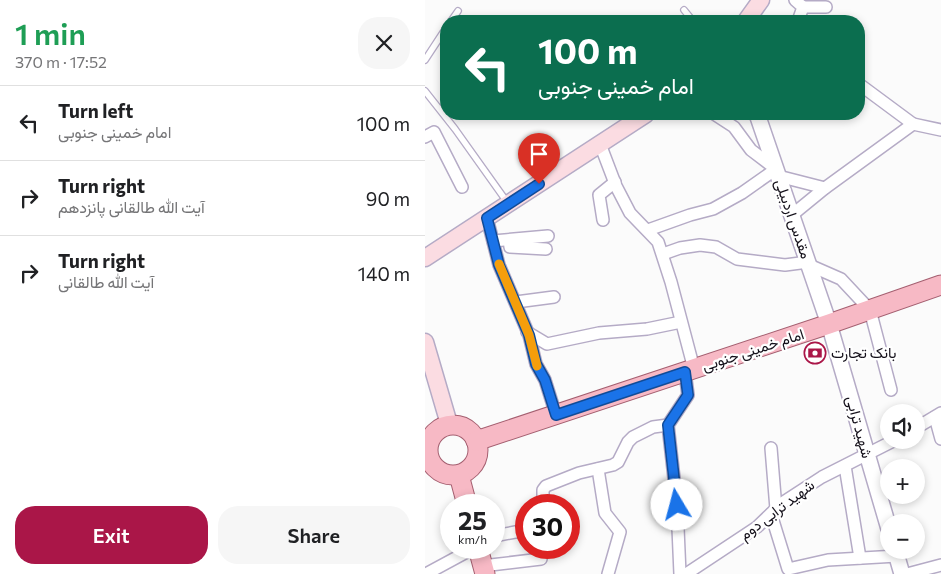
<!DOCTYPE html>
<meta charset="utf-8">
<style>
body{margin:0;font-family:Commissioner,Vazirmatn,sans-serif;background:#f6f6f6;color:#202124;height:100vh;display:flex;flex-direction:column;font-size:19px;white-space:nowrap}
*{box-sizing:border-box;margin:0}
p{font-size:16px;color:#757577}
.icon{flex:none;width:28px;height:28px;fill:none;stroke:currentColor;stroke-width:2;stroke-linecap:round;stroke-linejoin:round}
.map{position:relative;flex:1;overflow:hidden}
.details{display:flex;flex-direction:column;background:#fff;width:425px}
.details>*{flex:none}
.banner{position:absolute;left:15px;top:15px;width:425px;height:105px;border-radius:20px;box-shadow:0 2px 8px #0003;background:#0b6e4f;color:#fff;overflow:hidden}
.controls{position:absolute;left:455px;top:404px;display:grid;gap:10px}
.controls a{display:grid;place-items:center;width:45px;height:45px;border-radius:50%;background:#fff;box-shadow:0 2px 8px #0003;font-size:25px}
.speed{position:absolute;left:15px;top:494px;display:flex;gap:10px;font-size:25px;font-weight:700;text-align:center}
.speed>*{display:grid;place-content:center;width:65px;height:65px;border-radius:50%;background:#fff;box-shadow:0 2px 8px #0003;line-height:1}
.speed small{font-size:12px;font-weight:400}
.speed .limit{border:8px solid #d22;background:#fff;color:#111}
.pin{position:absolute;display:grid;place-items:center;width:42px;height:42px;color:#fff;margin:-51px -21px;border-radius:50% 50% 50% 0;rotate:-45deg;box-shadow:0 0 5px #0007}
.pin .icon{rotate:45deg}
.me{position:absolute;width:55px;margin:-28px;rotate:352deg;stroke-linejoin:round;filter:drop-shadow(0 0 4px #0008)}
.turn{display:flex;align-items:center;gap:18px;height:105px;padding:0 15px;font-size:22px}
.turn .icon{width:65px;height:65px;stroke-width:2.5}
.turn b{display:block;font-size:35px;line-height:42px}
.round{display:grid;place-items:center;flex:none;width:52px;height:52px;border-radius:20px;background:#f6f6f6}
.head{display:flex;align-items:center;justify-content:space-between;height:85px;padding:0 15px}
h1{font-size:30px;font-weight:600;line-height:38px;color:#1e9e55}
.primary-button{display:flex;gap:10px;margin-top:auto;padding:10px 15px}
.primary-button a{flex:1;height:58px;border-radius:20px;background:#aa1648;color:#fff;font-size:20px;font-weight:600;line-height:58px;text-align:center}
.primary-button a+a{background:#f6f6f6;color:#202124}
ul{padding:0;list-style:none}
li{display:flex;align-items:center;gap:15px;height:75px;padding:0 15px;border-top:1px solid #e0e0e0}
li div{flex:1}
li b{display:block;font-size:19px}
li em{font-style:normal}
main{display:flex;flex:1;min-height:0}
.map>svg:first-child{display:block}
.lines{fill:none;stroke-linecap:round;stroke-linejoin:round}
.service-casing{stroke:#b5abc6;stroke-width:8}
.minor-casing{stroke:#b5abc6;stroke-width:14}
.tertiary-casing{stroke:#b5abc6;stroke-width:18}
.secondary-casing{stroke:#b5abc6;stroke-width:19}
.primary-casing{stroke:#a45f70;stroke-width:21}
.service{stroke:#fff;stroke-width:5.5}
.minor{stroke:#fff;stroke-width:11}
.tertiary{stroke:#fff;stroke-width:15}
.secondary{stroke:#fbdce2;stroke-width:16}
.primary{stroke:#f7b9c5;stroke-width:19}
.route-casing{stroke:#114b97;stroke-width:12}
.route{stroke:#1a73e8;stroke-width:9}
.slow{stroke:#f59e0b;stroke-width:9}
.labels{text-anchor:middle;stroke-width:4.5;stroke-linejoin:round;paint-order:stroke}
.street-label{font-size:15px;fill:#14101a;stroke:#fff}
.poi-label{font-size:15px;fill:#14101a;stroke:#fff;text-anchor:start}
</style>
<main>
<section class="details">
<div class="head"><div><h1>1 min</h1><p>370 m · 17:52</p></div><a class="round"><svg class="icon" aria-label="close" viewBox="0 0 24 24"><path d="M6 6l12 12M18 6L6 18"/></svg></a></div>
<ul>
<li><svg class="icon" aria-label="left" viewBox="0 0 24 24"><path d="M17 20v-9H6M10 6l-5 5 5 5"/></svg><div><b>Turn left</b><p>امام خمینی جنوبی</p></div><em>100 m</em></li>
<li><svg class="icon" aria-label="right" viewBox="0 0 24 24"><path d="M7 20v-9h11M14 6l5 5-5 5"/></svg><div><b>Turn right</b><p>آیت الله طالقانی پانزدهم</p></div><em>90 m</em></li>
<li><svg class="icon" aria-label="right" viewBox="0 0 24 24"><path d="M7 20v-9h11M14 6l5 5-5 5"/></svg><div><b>Turn right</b><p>آیت الله طالقانی</p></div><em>140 m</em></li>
</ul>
<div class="primary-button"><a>Exit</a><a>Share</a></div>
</section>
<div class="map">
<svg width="516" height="574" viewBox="0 0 516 574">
<rect width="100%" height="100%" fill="#fbfbfb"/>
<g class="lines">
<g class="service-casing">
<g id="service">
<polyline points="259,10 268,21"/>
<polyline points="26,21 33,11"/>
<polyline points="0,60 21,28"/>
<polyline points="0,91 30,129 82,202"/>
</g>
</g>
<g class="minor-casing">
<g id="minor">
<polyline points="370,0 378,7 373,21"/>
<polyline points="378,7 401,7"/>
<polyline points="434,84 488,124"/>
<polyline points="0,137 9,132 37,187"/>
<polyline points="175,144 191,186 205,213 233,242 246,282 269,369"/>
<polyline points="353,176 400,188"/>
<polyline points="367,215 400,188 488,124 516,130"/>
<polyline points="62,218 74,265 104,335 111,364 120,380 131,415"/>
<polyline points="178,220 174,195 190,182"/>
<polyline points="223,230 265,215 288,209 317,193 351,169 326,150 309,127 289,114"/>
<polyline points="84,240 85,247 121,249"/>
<polyline points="68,241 123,236"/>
<polyline points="238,254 255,248 275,245 291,247 312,259 360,265 383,262"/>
<polyline points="384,265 416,279 445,310 466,390"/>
<polyline points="91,302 129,297"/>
<polyline points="102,332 122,344 174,333 222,329 256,322"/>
<polyline points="510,417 516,439"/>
<polyline points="491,428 516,413"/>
<polyline points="346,448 351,509"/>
<polyline points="420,466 435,558"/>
<polyline points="173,469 180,513 195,532 183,574"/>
<polyline points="118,505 118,490 121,486 154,473 188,465 193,462 203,442 208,437 228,427 243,425"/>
<polyline points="346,514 363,569 403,560 472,556"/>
<polyline points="69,536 101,530"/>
<polyline points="57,566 116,559"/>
<polyline points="1,574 49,548"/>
<polyline points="255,574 252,505 243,425 263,395 260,372"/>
<polyline points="261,574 332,527 357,503 397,477 470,440"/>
<polyline points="482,574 516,565"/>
</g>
</g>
<g class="tertiary-casing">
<g id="tertiary">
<polyline points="332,114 404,324 464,529"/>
<polyline points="470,550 477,574"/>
</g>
</g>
<g class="secondary-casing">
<g id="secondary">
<polyline points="321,21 336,0"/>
<polyline points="0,258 221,114"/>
<polyline points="0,342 24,424"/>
</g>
</g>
<g class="primary-casing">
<g id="primary">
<circle cx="28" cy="450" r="25"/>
<polyline points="51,441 404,324 516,285"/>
<polyline points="34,475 42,505"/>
<polyline points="53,548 60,574"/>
</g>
</g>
<use href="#service" class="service"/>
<use href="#minor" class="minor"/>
<use href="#tertiary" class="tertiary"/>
<use href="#secondary" class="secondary"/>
<use href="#primary" class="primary"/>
</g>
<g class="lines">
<g class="route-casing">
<polyline id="route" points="114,184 62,218 74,265 104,335 111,364 120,380 131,415 260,372 263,395 243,425 252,505"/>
</g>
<use href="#route" class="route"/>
<polyline class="slow" points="74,264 104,335 112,366"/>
</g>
<defs>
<g id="bank-ring" transform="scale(1.125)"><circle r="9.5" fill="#fff" stroke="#aa1648" stroke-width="1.5"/><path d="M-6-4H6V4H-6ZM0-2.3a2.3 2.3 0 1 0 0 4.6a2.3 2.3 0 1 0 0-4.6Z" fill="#aa1648"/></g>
</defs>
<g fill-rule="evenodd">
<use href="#bank-ring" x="390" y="353"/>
</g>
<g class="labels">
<g class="street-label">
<text transform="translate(368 219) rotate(71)" y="5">مقدس اردبیلی</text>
<text transform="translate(328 350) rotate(-18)" y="5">امام خمینی جنوبی</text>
<text transform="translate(434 427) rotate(75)" y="5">شهید ترابی</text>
<text transform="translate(352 510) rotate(-37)" y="5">شهید ترابی دوم</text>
</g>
<g class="poi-label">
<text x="406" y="358">بانک تجارت</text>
</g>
</g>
</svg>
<div class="controls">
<a><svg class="icon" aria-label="sound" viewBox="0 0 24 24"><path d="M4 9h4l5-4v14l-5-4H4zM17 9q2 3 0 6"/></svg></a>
<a>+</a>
<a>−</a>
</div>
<div class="speed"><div>25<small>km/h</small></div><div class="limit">30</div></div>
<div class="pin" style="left:114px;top:184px;background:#d93025"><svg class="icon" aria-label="arrive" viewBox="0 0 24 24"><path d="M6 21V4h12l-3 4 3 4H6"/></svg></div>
<svg class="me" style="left:252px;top:505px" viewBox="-20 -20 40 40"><circle r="19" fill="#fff"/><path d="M0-13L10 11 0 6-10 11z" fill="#1a73e8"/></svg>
<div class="banner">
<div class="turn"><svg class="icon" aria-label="left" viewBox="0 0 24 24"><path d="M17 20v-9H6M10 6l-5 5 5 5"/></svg><div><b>100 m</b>امام خمینی جنوبی</div></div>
</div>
</div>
</main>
